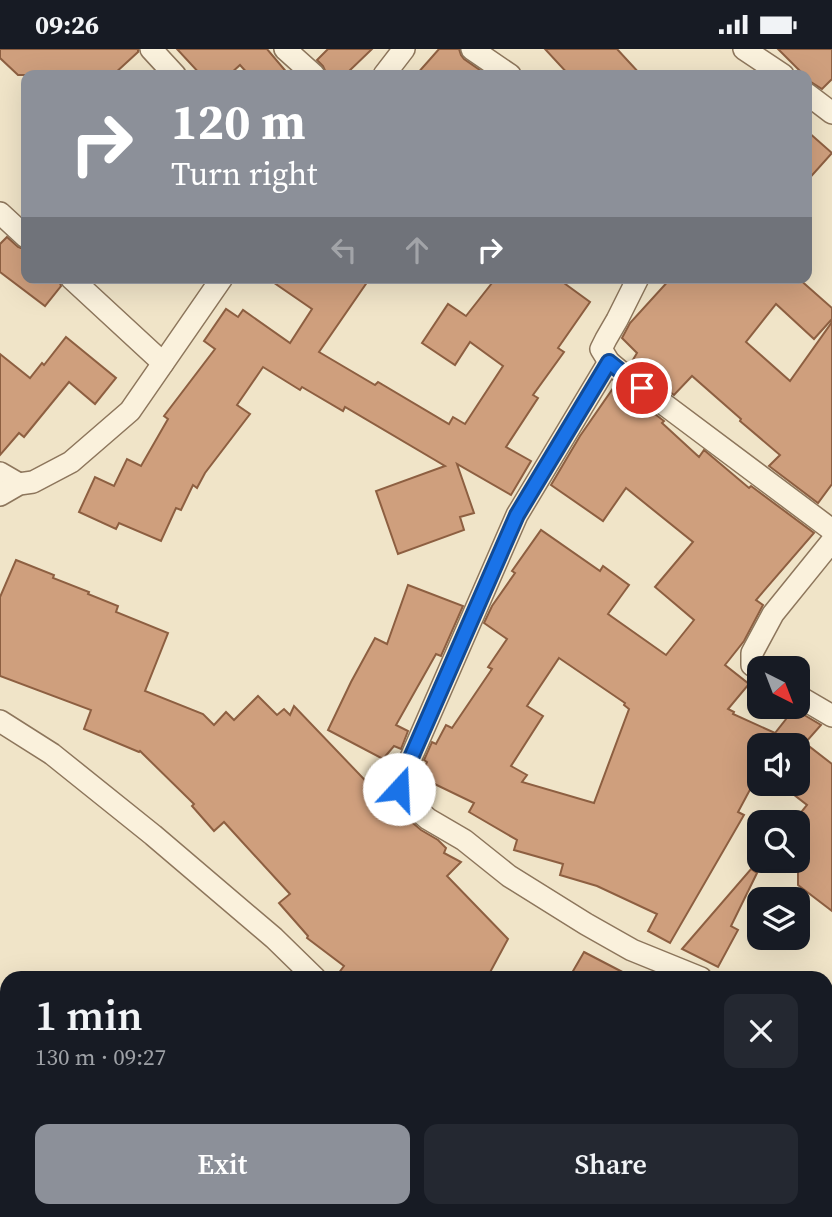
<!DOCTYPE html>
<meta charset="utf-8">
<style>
body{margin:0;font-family:"Source Serif 4",serif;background:#242831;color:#f1f3f6;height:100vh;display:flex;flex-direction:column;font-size:26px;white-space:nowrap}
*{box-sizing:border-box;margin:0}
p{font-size:23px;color:#9ea1a6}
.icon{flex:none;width:38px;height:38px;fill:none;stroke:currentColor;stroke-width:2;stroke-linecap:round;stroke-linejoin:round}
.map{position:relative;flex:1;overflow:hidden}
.panel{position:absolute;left:0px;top:922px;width:833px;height:247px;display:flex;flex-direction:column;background:#171b24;border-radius:21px 21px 0 0;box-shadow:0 7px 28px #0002}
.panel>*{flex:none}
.hud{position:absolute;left:21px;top:21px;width:791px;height:214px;border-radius:14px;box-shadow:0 7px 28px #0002;background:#8c9099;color:#fff;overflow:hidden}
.needle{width:46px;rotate:138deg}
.controls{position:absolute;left:747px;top:607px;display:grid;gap:14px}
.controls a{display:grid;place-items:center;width:63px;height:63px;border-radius:14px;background:#171b24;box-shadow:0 7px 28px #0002;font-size:35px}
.pin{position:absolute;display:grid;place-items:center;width:60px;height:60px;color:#fff;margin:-30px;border:4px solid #fff;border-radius:50%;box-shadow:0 2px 7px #0007}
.me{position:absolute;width:77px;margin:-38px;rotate:20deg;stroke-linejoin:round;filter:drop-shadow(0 0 5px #0008)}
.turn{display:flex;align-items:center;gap:24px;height:147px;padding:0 35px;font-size:32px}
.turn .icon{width:91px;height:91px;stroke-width:2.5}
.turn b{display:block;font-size:49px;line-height:60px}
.lanes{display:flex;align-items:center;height:66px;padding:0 35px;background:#0003;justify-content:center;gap:35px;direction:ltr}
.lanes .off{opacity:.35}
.round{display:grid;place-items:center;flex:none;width:74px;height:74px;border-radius:14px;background:#242831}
.summary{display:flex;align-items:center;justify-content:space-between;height:119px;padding:0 35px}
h1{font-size:42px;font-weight:600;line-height:52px}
.action{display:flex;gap:14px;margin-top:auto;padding:14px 35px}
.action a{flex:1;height:80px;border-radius:14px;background:#8c9099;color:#fff;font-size:28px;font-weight:600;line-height:80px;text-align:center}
.action a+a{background:#242831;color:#f1f3f6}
.status{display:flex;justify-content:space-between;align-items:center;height:49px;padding:0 35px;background:#171b24;direction:ltr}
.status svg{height:19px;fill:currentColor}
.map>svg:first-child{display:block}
.building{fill:#cf9f7d;stroke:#8d5f41;stroke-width:2;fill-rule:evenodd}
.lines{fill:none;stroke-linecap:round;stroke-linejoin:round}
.street-casing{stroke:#8d765c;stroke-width:24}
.street{stroke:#faf1dc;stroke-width:21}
.route-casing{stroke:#114b97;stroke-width:18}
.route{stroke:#1a73e8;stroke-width:12}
</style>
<div class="status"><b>09:26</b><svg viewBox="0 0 49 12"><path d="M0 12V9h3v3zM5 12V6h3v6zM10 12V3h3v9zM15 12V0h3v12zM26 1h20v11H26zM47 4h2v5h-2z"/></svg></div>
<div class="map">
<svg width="832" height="1168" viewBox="0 0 832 1168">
<rect width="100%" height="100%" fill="#f0e4c8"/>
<g class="building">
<polygon points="0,0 138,0 138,3 113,26 18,26 0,9"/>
<polygon points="177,0 267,0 289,26 249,26 240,16 229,26 201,26"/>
<polygon points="328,0 372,0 345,26 327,26 323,17 317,11"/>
<polygon points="439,0 459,0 461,6 464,10 487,26 416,26"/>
<polygon points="545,0 617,0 641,26 569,26"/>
<polygon points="778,0 832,0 832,30 822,40 811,33 807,29 807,26 804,26"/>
<polygon points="807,82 832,104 807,132"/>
<polygon points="7,188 18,198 26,201 26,229 58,229 61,237 45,257 0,223 0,195"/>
<polygon points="267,229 370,229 319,303 375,336 378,333 449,375 453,368 465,375 503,317 470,293 455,316 422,294 448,255 466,267 496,229 557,229 590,253 558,299 564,303 533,346 538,349 506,398 531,412 511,446 457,415 474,464 460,468 464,481 398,505 376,442 445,417 345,358 343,362 302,338 300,341 263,318 237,356 250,365 205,424 197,439 193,436 181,461 176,459 161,492 119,474 116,480 79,463 95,428 114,437 127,410 141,417 168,370 164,367 215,300 204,292 226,260 238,268 243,261 290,294 312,260"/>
<polygon points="671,229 798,229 832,259 832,270 814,290 776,255 746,293 790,332 832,273 832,435 818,454 769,417 780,406 740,372 741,370 692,327 674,346 631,314 637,304 622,289 630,274"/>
<polygon points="66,288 116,329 95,355 69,333 24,388 19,384 0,406 0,305 30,329 42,314 44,316"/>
<path d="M616,335L664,372L662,374L699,408L704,401L749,439L751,437L814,484L756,551L763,556L744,592L725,616L749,635L728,660L734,663L733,665L775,684L794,660L821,676L805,694L832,715V862L798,836V767L807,756L780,735H798V696H760V722L738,763L744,766L670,894L648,882L657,865L597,837L560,826L563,815L514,801L517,791L469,763L474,754L420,728L427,713L424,711L432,693L436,695L446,676L452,679L492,620L488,618L507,590L484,574L492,557L515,524L512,522L541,481L600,522L603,517L629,536L608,565L666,606L694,571L655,538L693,493L626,439L603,472L551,436L580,387ZM559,609L625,654L624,656L629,660L594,754L522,733L527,726L511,717L543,667L527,657Z"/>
<polygon points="16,511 54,526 53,529 89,543 88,545 118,557 116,563 168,584 145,642 203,665 214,676 226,663 234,671 258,647 277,666 284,660 290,666 294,657 404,772 407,769 421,781 438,791 446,799 444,804 461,813 447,827 508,890 487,929 335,929 344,917 307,889 308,887 279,854 290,845 224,773 214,782 192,757 194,755 140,702 139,703 84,680 91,661 0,627 0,548"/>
<polygon points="408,536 463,557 441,607 436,605 396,676 408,682 401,700 394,697 383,710 328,681 351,633 375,589 387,595"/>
<polygon points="751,820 757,824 731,877 738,881 718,918 682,900"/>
<polygon points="584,903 634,929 569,929"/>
</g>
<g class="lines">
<g class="street-casing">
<g id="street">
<polyline points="151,0 175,26"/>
<polyline points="285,0 314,26"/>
<polyline points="472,0 510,26"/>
<polyline points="744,0 783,26"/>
<polyline points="384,26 404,0"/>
<polyline points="807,45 832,64"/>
<polyline points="0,164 26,188"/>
<polyline points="71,229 163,314"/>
<polyline points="638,229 617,271 606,290 601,300 609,313 621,323 832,481"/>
<polyline points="609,313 517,466 403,727 399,740 407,752 428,770 464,791 509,827 586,875 632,901 701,929"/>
<polyline points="0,424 19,435"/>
<polyline points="0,446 19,435 33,433 71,413 130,362 222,229"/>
<polyline points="760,621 752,616 752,604 773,565 832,492"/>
<polyline points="798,647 832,667"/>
<polyline points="0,672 52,705 153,786 274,889 315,929"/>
<polyline points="826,978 832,981"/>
<polyline points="464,1162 475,1168"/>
</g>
</g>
<use href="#street" class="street"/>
</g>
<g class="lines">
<g class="route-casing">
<polyline id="route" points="399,740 403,727 517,466 609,313 642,339"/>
</g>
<use href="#route" class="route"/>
</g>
</svg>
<div class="controls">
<a><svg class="needle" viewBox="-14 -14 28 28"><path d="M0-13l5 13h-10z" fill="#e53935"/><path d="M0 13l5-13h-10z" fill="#9ea1a6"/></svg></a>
<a><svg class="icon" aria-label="sound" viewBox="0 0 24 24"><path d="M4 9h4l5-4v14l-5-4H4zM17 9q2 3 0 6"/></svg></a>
<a><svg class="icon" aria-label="search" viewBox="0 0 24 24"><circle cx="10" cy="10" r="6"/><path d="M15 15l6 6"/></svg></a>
<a><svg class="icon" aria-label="layers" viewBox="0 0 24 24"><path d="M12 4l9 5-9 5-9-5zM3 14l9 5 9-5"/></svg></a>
</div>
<div class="pin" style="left:642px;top:339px;background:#d93025"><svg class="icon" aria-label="arrive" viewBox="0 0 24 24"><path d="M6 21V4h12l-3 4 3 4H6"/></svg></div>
<svg class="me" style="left:399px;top:740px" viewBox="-20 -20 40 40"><circle r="19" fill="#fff"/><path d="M0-13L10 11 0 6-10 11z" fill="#1a73e8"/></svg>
<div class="hud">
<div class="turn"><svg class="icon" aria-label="right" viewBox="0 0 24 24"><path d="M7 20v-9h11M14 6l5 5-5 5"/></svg><div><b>120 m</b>Turn right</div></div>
<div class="lanes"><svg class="icon off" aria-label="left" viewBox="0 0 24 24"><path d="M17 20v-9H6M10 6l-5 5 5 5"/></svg><svg class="icon off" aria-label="ahead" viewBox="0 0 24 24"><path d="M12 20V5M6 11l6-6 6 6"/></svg><svg class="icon" aria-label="right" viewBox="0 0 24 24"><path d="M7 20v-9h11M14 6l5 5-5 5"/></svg></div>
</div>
<section class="panel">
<div class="summary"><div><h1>1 min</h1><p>130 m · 09:27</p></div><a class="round"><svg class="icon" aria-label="close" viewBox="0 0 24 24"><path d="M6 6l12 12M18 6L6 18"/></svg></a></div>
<div class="action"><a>Exit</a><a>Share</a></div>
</section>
</div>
